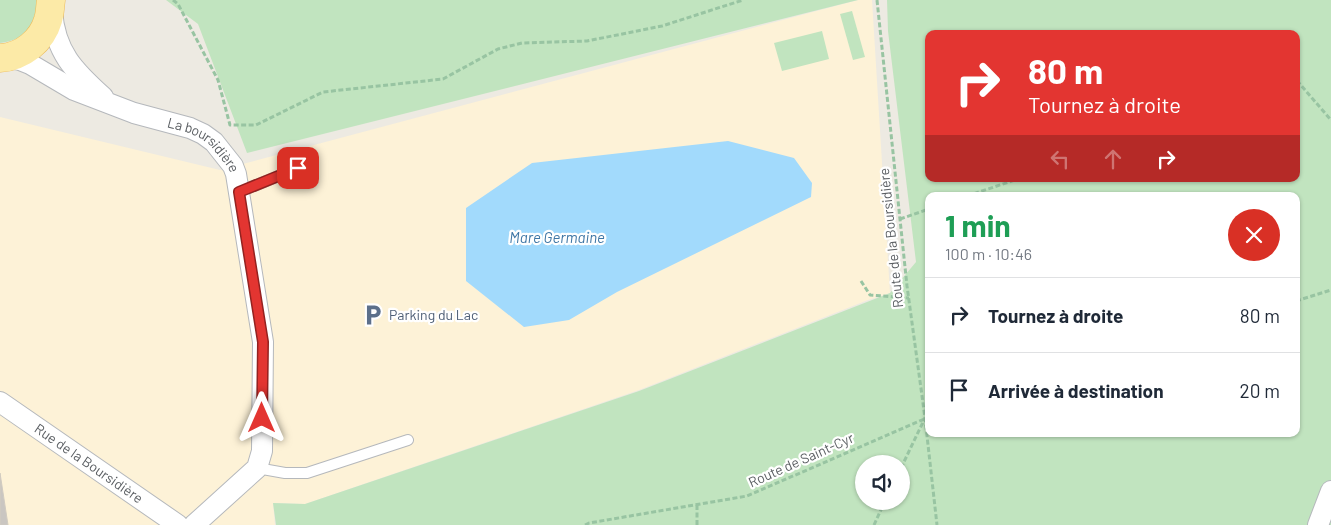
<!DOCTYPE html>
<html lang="fr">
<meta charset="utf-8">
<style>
body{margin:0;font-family:Barlow,sans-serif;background:#f2f2f3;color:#1f2937;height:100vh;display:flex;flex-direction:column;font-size:19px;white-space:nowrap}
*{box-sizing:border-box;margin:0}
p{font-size:16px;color:#747a83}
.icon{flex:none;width:28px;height:28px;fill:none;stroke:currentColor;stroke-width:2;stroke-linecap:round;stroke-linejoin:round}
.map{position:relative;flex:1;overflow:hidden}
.details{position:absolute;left:925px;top:192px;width:375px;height:245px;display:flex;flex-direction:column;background:#fff;border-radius:10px;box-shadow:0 1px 4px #0004}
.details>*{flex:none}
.guide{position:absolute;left:925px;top:30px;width:375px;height:152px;border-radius:10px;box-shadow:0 1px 4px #0004;background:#e33531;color:#fff;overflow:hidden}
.buttons{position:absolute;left:855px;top:455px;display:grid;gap:10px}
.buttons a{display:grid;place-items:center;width:55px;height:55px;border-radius:50%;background:#fff;box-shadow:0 1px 4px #0004;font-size:25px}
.pin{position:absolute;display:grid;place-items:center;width:42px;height:42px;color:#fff;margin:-21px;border-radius:10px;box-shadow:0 2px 8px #0006}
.me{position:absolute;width:55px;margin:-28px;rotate:0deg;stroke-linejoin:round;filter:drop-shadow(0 0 4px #0008)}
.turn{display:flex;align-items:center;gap:18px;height:105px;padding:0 20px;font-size:22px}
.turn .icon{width:65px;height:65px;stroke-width:2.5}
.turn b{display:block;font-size:35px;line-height:42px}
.lanes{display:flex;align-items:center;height:48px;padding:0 20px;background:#0003;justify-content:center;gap:25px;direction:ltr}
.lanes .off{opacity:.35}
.round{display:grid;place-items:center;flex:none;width:52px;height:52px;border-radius:26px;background:#f2f2f3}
.overview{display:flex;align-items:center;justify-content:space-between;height:85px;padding:0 20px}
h1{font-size:30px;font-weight:700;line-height:38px;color:#1e9e55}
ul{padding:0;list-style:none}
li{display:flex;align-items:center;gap:15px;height:75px;padding:0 20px;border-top:1px solid #e0e1e3}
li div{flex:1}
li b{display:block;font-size:19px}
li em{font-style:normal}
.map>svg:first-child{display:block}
.commercial{fill:#fdf2d7}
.green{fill:#c1e4bf;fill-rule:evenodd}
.water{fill:#a2dafc}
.building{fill:#cac6c1;stroke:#d1cbc0}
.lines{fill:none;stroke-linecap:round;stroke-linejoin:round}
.lane-casing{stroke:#b5b8bc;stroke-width:12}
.street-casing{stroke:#b5b8bc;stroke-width:22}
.primary-casing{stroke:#edbc5b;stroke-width:29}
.path{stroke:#98c4a2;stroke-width:3;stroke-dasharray:5 2.5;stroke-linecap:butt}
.lane{stroke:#fff;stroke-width:10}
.street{stroke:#fff;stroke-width:20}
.primary{stroke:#fceaa7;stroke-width:28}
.route-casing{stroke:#942220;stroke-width:12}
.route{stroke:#e33531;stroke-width:9}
.labels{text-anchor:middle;stroke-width:4.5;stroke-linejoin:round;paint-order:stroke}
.street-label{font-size:14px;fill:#5a5e62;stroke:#fff}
.service-label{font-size:14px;fill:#4e5e75;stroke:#fff;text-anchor:start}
.water-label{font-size:15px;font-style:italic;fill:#3e76a5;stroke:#fff}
</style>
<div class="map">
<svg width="1331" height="525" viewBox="0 0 1331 525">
<rect width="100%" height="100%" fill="#edeae2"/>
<polygon class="commercial" points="858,0 872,0 890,293 868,300 639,390 305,504 273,503 275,525 0,525 0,117 220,170"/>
<g class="green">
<path d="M0,0H37C36,24 26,40 0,43Z"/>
<polygon points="166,0 858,0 247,153 198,24"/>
<path d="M887,0H1331V525H276L273,503L305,504L639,391L890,293L916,262L888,31ZM929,34H1296V179H929ZM929,196H1296V434H929ZM864,464H901V501H864Z"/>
<polygon points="852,11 865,57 853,60 840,14"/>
<polygon points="822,31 829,59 782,71 774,43"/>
</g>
<polygon class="water" points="728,141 794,158 812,183 811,197 617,292 569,320 524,327 466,281 466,208 532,163"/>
<polygon class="building" points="0,473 8,525 0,525"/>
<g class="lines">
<g class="lane-casing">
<g id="lane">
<polyline points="239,192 298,168"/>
<polyline points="257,468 285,473 307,473 408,440"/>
</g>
</g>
<g class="street-casing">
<g id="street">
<path d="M52,11C55,52 74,71 103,97"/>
<path id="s1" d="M7,58L20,60L30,64L74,90L134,113L190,128L203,134L214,142L233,166L236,174L263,342L262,451L257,468L194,525"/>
<path id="s2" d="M0,402L178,525"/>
<polyline points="1318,525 1331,491"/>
</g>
</g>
<g class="primary-casing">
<path id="primary" d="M0,58C22,57 42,41 48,20C50,14 50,7 51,0"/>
</g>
<g class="path">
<polyline points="173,0 178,4 218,80 230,125 256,125 323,92 443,79 498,49 522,43 587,41 662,26 743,0"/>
<polyline points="877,0 907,286 925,418 937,525"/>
<polyline points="1296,84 1299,83 1331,120"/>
<polyline points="967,196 1018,179"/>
<polyline points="900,219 929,209"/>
<polyline points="861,281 870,295 909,298"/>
<polyline points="1296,301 1331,290"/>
<polyline points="901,468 925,418"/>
<polyline points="585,525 589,523 747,496 929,417"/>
<polyline points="697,525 697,504"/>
<polyline points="874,525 885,501"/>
</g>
<use href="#lane" class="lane"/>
<use href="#street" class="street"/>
<use href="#primary" class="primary"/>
</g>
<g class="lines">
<g class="route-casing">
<polyline id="route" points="262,418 263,342 239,192 298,168"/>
</g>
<use href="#route" class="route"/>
</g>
<defs>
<g id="parking-bare" transform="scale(1.725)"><path d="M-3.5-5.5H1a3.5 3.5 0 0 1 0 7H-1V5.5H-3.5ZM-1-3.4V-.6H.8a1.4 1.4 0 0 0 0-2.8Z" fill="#5c6f8a" stroke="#fff" stroke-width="2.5" paint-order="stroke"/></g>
</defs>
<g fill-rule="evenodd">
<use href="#parking-bare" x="373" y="315"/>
</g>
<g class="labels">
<g class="street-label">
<text dy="5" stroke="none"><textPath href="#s1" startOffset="218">La boursidière</textPath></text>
<text transform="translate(891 238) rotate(-96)" y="5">Route de la Boursidière</text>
<text transform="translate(801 460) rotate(-24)" y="5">Route de Saint-Cyr</text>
<text dy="5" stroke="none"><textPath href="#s2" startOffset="108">Rue de la Boursidière</textPath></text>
</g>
<g class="service-label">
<text x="389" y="320">Parking du Lac</text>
</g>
<g class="water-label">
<text x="557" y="243">Mare Germaine</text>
</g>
</g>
</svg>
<div class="buttons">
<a><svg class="icon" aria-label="sound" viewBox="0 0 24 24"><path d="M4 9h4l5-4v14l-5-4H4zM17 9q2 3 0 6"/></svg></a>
</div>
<div class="pin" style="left:298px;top:168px;background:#d93025"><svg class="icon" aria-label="arrive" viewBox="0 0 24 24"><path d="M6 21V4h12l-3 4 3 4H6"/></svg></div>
<svg class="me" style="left:262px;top:418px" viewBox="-20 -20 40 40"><path d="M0-17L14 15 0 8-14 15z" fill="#e33531" stroke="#fff" stroke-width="4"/></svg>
<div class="guide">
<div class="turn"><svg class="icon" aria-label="right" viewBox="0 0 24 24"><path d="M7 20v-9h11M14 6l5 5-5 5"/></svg><div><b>80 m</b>Tournez à droite</div></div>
<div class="lanes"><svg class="icon off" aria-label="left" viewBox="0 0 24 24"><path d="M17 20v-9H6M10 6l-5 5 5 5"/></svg><svg class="icon off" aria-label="ahead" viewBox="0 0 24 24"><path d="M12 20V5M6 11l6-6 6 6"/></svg><svg class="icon" aria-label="right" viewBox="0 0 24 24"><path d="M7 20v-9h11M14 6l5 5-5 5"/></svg></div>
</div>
<section class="details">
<div class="overview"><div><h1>1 min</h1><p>100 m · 10:46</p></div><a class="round" style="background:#d93025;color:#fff"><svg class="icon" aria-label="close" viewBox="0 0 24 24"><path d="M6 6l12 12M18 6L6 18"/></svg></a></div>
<ul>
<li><svg class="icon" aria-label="right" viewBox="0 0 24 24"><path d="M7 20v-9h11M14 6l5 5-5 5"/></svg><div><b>Tournez à droite</b></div><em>80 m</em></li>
<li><svg class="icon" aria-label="arrive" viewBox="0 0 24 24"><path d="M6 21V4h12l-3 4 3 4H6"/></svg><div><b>Arrivée à destination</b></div><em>20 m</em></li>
</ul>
</section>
</div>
